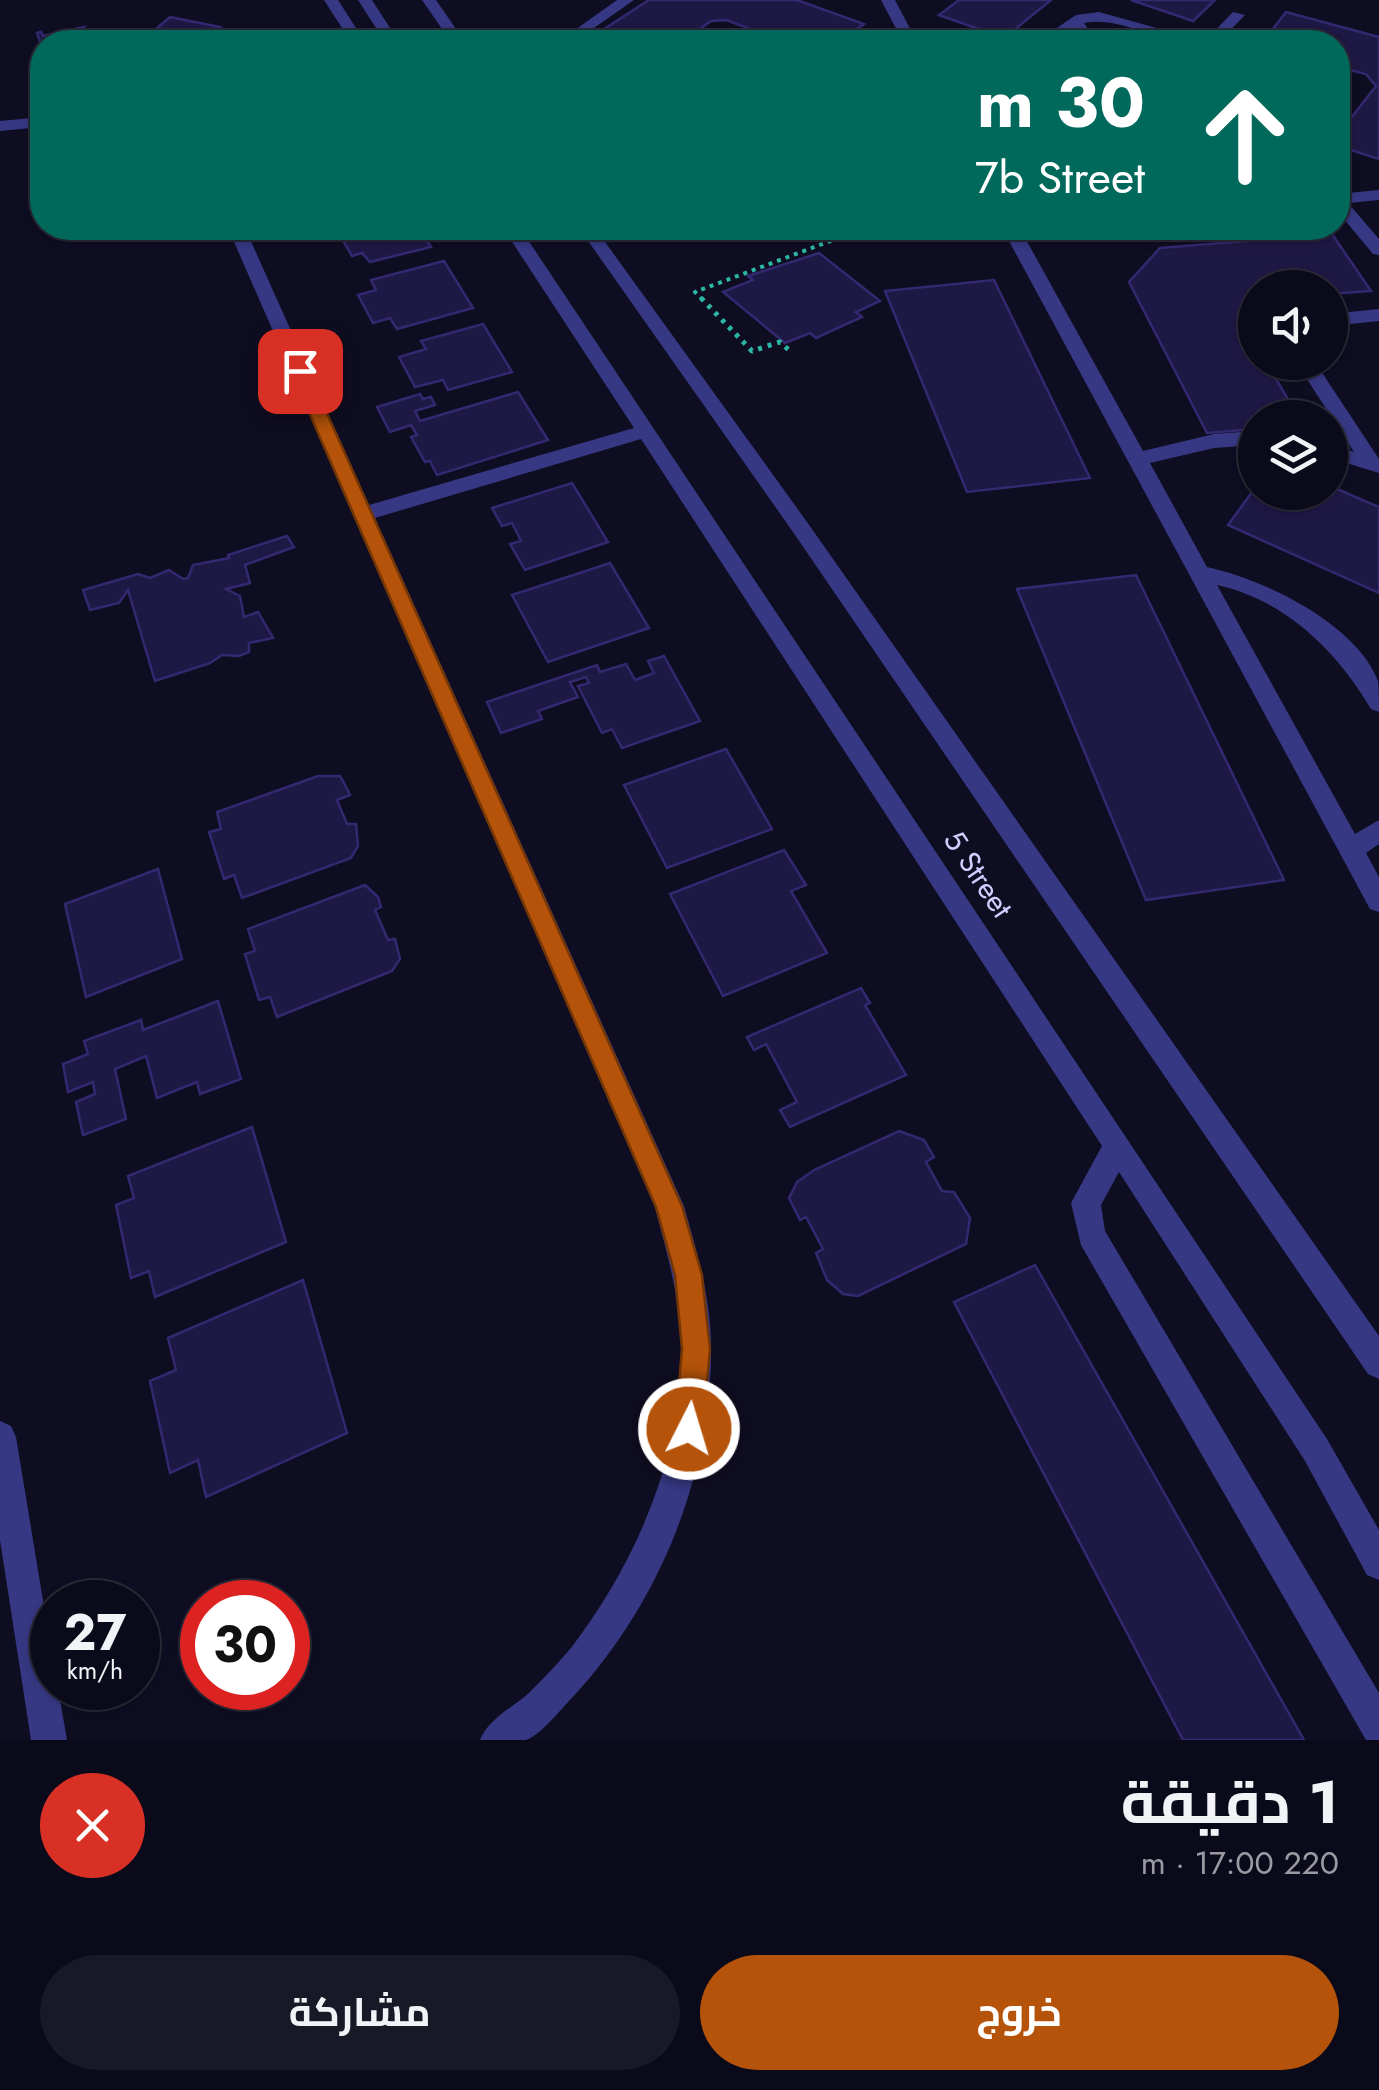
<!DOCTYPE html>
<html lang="ar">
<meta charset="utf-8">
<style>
body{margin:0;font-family:Jost,Cairo,sans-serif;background:#191827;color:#f1f3f6;direction:rtl;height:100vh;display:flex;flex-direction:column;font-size:38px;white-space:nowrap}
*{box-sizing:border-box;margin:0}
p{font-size:32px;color:#9a9aa2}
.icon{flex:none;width:55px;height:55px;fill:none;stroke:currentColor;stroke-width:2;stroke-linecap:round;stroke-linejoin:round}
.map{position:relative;height:1740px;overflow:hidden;direction:ltr}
.sheet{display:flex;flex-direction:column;background:#0b0a1a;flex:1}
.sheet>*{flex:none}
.guide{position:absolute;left:30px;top:30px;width:1320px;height:210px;border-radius:40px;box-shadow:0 2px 8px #0004,0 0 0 2px #2b2b39;direction:rtl;background:#00695c;color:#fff;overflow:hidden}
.tools{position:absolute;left:1238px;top:270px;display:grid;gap:20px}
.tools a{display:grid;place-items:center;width:110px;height:110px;border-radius:50%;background:#0b0a1a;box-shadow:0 2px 8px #0004,0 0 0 2px #2b2b39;font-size:50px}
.speed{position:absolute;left:30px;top:1580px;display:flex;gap:20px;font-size:50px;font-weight:700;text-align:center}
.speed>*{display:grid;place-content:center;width:130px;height:130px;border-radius:50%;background:#0b0a1a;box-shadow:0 2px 8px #0004,0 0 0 2px #2b2b39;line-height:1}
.speed small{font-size:25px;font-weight:400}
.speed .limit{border:15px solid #d22;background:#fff;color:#111}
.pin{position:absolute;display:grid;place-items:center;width:85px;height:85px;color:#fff;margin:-42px;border-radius:20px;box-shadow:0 5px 15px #0006}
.me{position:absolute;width:110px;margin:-55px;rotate:5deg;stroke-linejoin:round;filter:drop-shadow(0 0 8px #0008)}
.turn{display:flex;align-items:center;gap:35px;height:210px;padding:0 40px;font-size:45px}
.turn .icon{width:130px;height:130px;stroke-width:2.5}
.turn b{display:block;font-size:70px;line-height:85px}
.round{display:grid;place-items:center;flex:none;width:105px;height:105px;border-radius:52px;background:#191827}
.head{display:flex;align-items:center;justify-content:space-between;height:170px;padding:0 40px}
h1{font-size:60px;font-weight:700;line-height:75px}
.button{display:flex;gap:20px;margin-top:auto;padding:20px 40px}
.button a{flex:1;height:115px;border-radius:60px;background:#b45309;color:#fff;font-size:40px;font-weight:700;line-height:115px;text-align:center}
.button a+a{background:#191827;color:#f1f3f6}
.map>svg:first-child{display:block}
.building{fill:#1e1844;stroke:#332971;stroke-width:2.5}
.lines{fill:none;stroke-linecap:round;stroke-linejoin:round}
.path-far1{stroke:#2ab7a6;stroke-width:4;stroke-dasharray:4 5;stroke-linecap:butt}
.path{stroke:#2ab7a6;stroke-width:5;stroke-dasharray:4 6;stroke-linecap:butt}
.minor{fill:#363883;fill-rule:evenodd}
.route{fill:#b45309;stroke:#753606;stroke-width:2.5}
.labels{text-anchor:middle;stroke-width:8;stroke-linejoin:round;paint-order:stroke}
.street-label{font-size:30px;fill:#d0ceff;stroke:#0f0d22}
</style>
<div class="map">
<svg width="1379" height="1740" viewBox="0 0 1379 1740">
<rect width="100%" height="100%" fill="#0f0d22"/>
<g class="building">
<polygon points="649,0 797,0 864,24 838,42 787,42 726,20 711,21 681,42 584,42"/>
<polygon points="959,0 1051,0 1004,38 939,15"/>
<polygon points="1131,0 1215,0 1193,21"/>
<polygon points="1286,12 1379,37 1379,159 1338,146 1338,135 1376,86 1366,74 1338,67 1338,42 1263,42"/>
<polygon points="170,17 220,27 202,42 160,42 174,31 157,28"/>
<polygon points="84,27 81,31 89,35 84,37 95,38 97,42 40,42 37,33 41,32 43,36"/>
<polygon points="241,32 301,42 229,42"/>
<polygon points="348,228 419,228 431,247 370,262 362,253 352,256 341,237 353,234"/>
<polygon points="1332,234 1371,291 1330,294 1330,288 1255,288 1255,301 1246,302 1238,314 1255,343 1255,362 1266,362 1299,418 1255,418 1255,429 1207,433 1129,282 1160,248"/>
<polygon points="819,253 880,301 856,312 862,317 816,338 810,333 785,343 723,292 753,280 748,276"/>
<polygon points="444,261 473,308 397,329 390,318 373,323 358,295 376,290 371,280"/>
<polygon points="994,280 1090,478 967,492 885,291"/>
<polygon points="483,324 512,372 448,390 443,380 415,387 399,357 426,349 421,341"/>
<polygon points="518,392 548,440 437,475 430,461 425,462 411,437 417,435 411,425 390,432 377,407 420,394 423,399 431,397 435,405 415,411 420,421"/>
<polygon points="572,483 608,542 525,570 510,544 521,541 512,523 502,526 492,508"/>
<polygon points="1330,486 1379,507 1379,593 1228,525 1255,488 1255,492 1330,492"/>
<polygon points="287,536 294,547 245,565 250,583 226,589 240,596 244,617 258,612 273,638 249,643 249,652 239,656 222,655 210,663 155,681 128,590 119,603 90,610 83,590 138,574 150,578 169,570 183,579 188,578 193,565 229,558 228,555"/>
<polygon points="610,563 649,628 548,662 512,595"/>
<polygon points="1136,575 1284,880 1146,900 1017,589"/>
<polygon points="664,656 700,721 622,748 612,729 602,733 578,686 589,683 586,677 570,682 578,697 538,711 542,719 501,733 487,702 597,665 600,672 626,664 635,680 654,673 648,661"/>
<polygon points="726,749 772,829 667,868 624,785"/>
<polygon points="318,776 340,776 345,785 350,795 337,800 347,824 356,824 358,846 351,858 242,898 234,875 224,879 209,832 221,829 217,812"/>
<polygon points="784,850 806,885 791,891 827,953 723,996 670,894"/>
<polygon points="158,869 182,959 86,997 65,904"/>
<polygon points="365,885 378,897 381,907 375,910 388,940 395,939 400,959 392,971 277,1017 270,997 259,1000 245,954 255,951 248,929"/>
<polygon points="861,988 870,1003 865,1005 906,1075 790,1127 780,1110 797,1102 766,1044 754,1050 747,1037"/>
<polygon points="218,1001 241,1079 200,1094 197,1082 157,1098 146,1056 115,1069 126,1119 83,1135 76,1102 95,1094 93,1082 68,1092 63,1064 88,1054 84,1041 141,1020 143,1030"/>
<polygon points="252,1127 286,1242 155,1297 149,1271 131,1278 116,1205 134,1198 128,1176"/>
<polygon points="899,1131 924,1140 934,1157 926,1162 942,1191 954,1192 970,1218 966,1244 858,1296 843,1294 827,1280 816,1253 823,1249 806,1217 800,1220 789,1198 797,1182 814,1170"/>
<polygon points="1035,1265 1304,1740 1183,1740 954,1302"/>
<polygon points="303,1280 347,1433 206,1497 198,1460 170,1473 150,1381 176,1370 168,1338"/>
</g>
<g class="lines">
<polyline class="path-far1" points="703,300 695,292 833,240 971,228"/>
<polyline class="path" points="701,298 752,351 780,342 791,352"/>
<g class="minor">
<polygon points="324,0 338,0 365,42 351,42"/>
<polygon points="358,0 372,0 399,42 385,42"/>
<polygon points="422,0 436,0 465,42 451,42"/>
<polygon points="617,0 634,0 574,42 558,42"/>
<polygon points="881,0 895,0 917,42 903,42"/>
<path d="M1099,12L1196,39L1198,42C1160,44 1121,16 1084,23L1097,42H1083L1073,29L1052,42H1036L1076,15Z"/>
<polygon points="1233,12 1245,15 1219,42 1204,42"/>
<polygon points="42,117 42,127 0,131 0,121"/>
<polygon points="1379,190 1379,200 1348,203 1379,239 1379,255 1373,254 1338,212 1338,194"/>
<path d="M228,228H245L369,505L634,428L503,228H520L1327,1439L1379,1530V1580L1367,1575L1305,1461L1119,1172L1101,1205L1105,1231L1379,1693V1740H1366L1081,1245L1071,1203L1102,1146L641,439L375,518L684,1206C697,1252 711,1299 711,1347C712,1476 658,1606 571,1699C559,1711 542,1734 526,1740C514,1740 493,1740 480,1740C489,1718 512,1708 529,1693C543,1679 558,1663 571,1648C640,1557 688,1444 680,1327C677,1286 665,1247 655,1207Z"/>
<polygon points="579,228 595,228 807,522 1379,1336 1379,1379 1368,1374 793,532"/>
<path d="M1002,228H1063L1054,233L1024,236L1143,451L1214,434L1255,431V445L1214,448L1150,463L1207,567C1263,579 1356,623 1378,681C1379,690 1379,702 1379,712L1371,709C1337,651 1285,600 1217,585L1355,834L1379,820V844L1366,853L1379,877V912L1370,909Z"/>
<polygon points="1379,309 1379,321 1330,326 1330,314"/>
<polygon points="1296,362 1315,362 1379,459 1379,473 1330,458 1330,444 1354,452"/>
<polygon points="0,1421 11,1426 16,1437 52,1655 52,1688 58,1688 67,1740 31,1740 0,1540"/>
</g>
</g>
<polygon class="route" points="300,365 308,371 682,1206 702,1275 710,1349 703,1429 699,1440 689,1444 679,1440 675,1429 682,1349 675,1275 656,1207 291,371"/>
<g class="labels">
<g class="street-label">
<text transform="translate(978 874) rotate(56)" y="10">5 Street</text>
</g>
</g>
</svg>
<div class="tools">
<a><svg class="icon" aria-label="sound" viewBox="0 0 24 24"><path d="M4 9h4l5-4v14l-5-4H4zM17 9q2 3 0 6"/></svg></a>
<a><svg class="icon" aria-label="layers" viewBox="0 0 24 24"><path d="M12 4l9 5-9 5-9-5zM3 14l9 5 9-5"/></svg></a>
</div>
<div class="speed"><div>27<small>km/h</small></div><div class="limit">30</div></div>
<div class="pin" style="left:300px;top:371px;background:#d93025"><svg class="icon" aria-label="arrive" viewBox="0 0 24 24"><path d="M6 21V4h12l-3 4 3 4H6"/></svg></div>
<svg class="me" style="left:689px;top:1429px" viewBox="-20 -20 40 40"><circle r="17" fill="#b45309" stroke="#fff" stroke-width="3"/><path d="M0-11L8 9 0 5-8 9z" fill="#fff"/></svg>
<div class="guide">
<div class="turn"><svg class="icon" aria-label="ahead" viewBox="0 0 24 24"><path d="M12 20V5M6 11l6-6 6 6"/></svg><div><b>30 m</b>7b Street</div></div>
</div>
</div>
<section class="sheet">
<div class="head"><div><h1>1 دقيقة</h1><p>220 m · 17:00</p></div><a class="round" style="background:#d93025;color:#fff"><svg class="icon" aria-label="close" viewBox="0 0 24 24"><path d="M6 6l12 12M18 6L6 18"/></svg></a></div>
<div class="button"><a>خروج</a><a>مشاركة</a></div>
</section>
